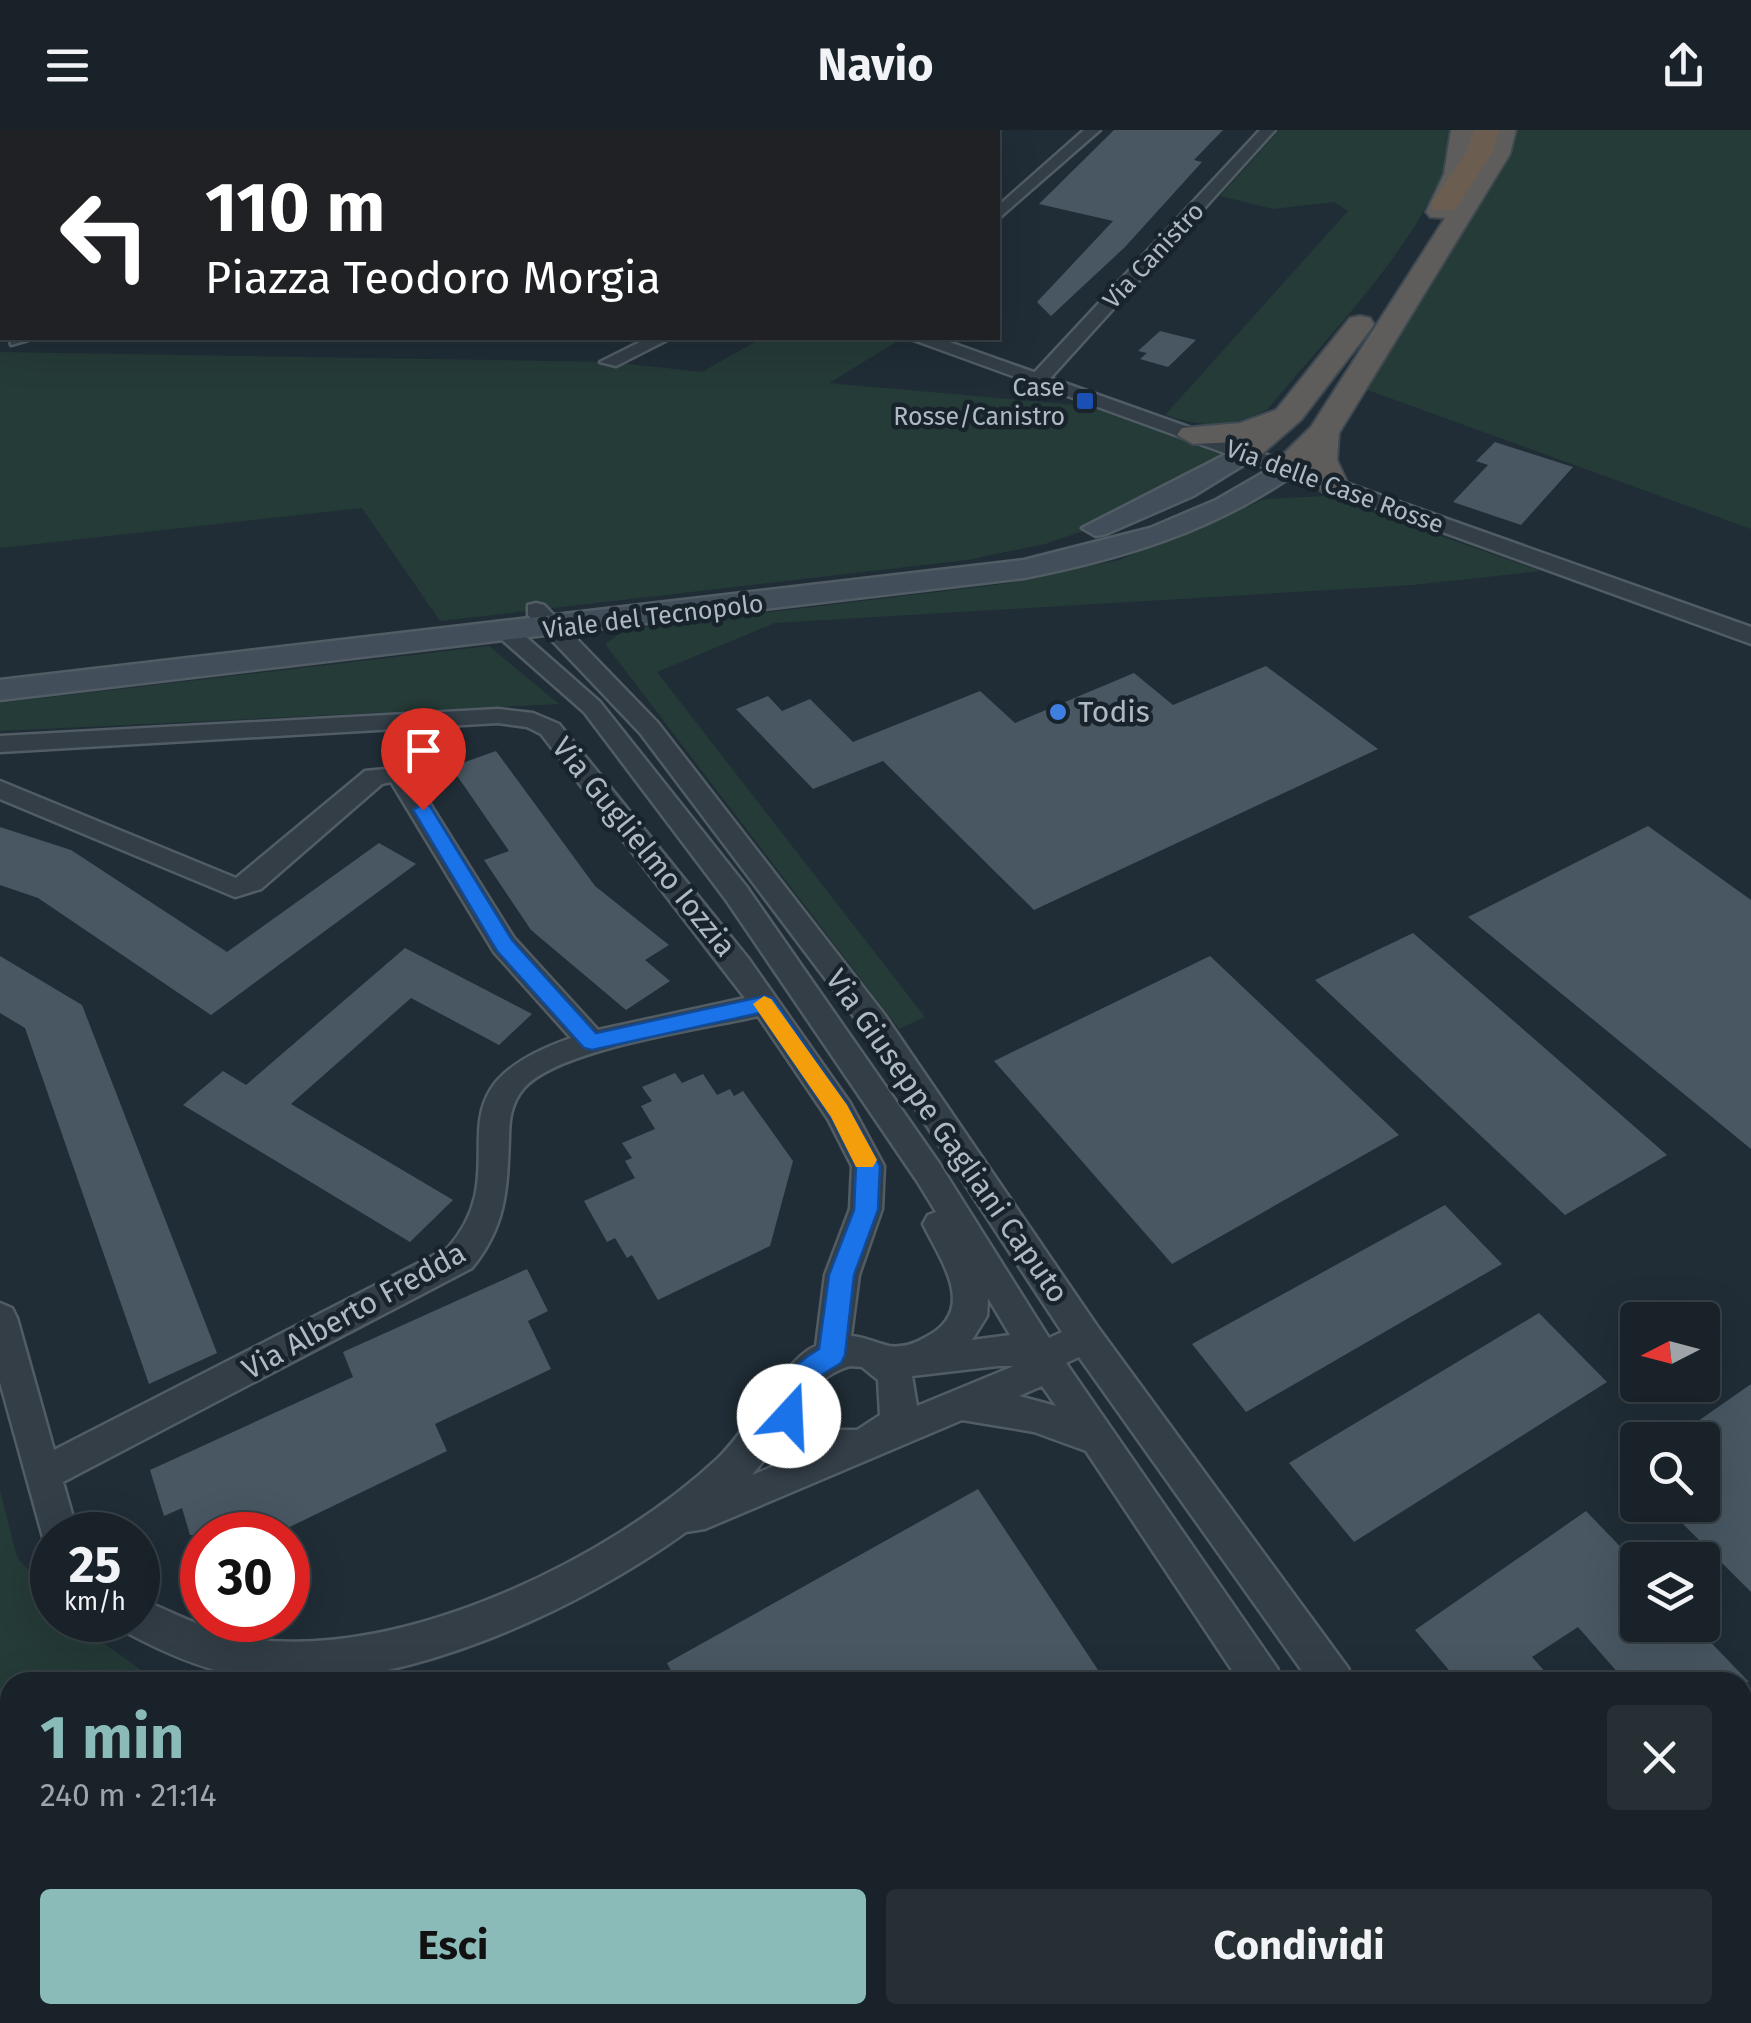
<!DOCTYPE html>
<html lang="it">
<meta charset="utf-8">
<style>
body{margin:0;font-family:"Fira Sans",sans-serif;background:#252f34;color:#f1f3f6;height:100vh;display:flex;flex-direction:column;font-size:38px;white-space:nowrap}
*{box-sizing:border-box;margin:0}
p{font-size:32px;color:#9fa4a8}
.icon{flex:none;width:55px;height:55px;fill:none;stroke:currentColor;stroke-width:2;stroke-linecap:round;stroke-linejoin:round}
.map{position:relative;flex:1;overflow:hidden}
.side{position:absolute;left:0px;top:1542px;width:1752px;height:352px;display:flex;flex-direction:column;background:#182228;border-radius:30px 30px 0 0;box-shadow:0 10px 40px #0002,0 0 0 2px #363f45}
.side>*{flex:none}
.hud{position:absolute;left:0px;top:0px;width:1000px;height:210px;box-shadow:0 10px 40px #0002,0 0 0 2px #363f45;background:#202124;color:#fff;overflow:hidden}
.needle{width:65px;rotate:264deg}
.tools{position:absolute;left:1620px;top:1172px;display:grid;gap:20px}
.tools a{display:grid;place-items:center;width:100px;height:100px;border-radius:10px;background:#182228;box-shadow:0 10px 40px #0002,0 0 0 2px #363f45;font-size:50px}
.speed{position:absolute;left:30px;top:1382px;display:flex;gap:20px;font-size:50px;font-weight:700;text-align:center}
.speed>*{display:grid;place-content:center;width:130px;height:130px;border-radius:50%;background:#182228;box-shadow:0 10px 40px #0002,0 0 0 2px #363f45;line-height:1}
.speed small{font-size:25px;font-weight:400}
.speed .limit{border:15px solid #d22;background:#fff;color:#111}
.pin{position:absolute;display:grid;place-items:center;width:85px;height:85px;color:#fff;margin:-102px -42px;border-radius:50% 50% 50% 0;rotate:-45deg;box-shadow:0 0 10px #0007}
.pin .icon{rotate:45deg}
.me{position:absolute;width:110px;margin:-55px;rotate:20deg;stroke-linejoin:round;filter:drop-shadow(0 0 8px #0008)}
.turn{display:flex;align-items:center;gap:35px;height:210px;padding:0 40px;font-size:45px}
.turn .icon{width:130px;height:130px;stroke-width:2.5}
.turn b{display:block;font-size:70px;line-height:85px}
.round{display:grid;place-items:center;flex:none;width:105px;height:105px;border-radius:10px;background:#252f34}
.overview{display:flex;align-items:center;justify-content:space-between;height:170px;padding:0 40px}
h1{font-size:60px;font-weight:700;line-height:75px;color:#8bbbb9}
.cta{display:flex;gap:20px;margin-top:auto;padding:20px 40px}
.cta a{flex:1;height:115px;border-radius:10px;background:#8bbbb9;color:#111;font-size:40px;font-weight:700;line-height:115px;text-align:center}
.cta a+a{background:#252f34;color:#f1f3f6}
header{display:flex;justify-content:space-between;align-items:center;height:130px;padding:0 40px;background:#182228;font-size:45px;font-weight:700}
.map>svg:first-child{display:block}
.green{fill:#253b38}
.building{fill:#485762}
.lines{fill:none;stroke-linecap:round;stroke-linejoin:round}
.minor-casing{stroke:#515c64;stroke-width:5}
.tertiary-casing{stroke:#515c64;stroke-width:5}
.secondary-casing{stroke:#515c64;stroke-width:5}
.trunk-casing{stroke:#3e4951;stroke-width:4}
.motorway-casing{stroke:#3e4951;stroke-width:6}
.minor{fill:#333e47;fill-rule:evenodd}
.tertiary{fill:#333e47;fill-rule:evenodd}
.secondary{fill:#424e5a;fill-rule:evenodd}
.trunk{fill:#5e5d5c;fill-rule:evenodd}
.motorway{fill:#6c5d51;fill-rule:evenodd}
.route{fill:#1a73e8;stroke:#114b97;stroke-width:2.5}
.slow{fill:#f59e0b}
.transit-dot{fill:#1a4fb4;stroke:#19232b;stroke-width:4}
.shop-dot{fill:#3f7fe0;stroke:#19232b;stroke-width:4}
.labels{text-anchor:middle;stroke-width:9;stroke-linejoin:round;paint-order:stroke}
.far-street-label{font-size:25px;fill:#aeb9c3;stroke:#19232b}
.far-poi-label{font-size:25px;fill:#aeb9c3;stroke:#19232b;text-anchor:end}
.poi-label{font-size:30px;fill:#aeb9c3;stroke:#19232b;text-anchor:start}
.street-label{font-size:30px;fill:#aeb9c3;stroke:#19232b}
</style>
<header><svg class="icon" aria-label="menu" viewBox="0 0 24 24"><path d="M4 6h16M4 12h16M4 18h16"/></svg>Navio<svg class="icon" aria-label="share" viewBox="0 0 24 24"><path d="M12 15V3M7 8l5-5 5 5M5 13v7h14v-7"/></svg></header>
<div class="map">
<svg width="1751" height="1893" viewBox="0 0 1751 1893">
<rect width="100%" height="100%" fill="#202d36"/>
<g class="green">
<path d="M1279,0H1456C1437,99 1331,201 1268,279C1229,298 1206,298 1165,285L1348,81L1334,72L1273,79L1220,66Z"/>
<polygon points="1512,0 1751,0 1751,399 1362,258"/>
<polygon points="762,208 903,208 829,253 1121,279 1244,323 1130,385 1045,414 967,430 440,491 362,378 0,418 0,222 609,232 702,242"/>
<polygon points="1326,366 1541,441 1413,455 775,493 657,542 925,887 899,899 605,514 627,499 1004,454 1119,430 1265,369"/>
<polygon points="489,516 559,574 0,601 0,573"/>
<polygon points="0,1360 17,1427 52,1468 52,1490 71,1490 158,1552 10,1552 10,1636 0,1638"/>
</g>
<g class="building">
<polygon points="1114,0 1223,0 1194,30 1202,32 1125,117 1051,186 1037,172 1113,91 1039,74"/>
<polygon points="1160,201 1196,210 1168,237 1140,229 1147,223 1138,221"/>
<polygon points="1495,312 1573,337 1521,395 1453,372 1488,335 1476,331"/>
<polygon points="1266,536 1378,619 1034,780 883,631 813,659 736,579 768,566 782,581 810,569 853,612 980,561 1015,593 1134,543 1173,575"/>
<polygon points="496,621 595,756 669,815 645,830 670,851 626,880 531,800 484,730 509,721 451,637"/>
<polygon points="1648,696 1751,770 1751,1019 1468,787"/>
<polygon points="0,697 71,720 227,822 379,713 416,734 211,885 38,768 0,755"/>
<polygon points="1413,803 1667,1025 1565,1085 1315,850"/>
<polygon points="405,818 532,884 499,915 411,868 291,974 453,1070 410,1112 183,975 223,941 246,955"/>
<polygon points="0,826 82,875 217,1223 149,1254 25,898 0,883"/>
<polygon points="1210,826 1399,1005 1172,1134 994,931"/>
<polygon points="675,943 682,953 703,944 717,965 730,959 734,966 743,961 793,1031 770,1116 658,1170 632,1125 627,1128 615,1108 607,1112 584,1071 635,1048 625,1031 632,1028 622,1013 655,999 641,976 652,971 642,957"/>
<polygon points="1445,1075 1502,1134 1246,1282 1192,1214"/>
<polygon points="527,1139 548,1181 528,1191 551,1239 435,1294 447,1321 273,1405 190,1405 182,1378 164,1386 150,1340 353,1247 343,1222"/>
<polygon points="1539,1183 1607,1252 1354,1412 1289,1333"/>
<polygon points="1751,1254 1751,1462 1664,1375 1702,1375 1702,1310 1671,1310"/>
<polygon points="978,1359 1106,1552 677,1552 667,1533"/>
<polygon points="1586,1381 1638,1435 1638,1495 1694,1495 1749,1552 1626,1552 1578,1497 1532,1527 1554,1552 1459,1552 1415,1500"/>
</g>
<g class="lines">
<g class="minor-casing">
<g id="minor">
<polygon points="1084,0 1100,0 998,89 998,76"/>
<polygon points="1260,0 1275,0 1045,254 1031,254 1031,246"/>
<polygon points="0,77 2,78 2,89 0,88"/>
<polygon points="10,208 35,208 11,215"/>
<polygon points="648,208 671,208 616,236 600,232"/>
<path d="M536,473L544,475L658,593L884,884L1097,1196L1348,1538L1354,1552H1310L1079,1227L1066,1233L1277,1538L1283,1552H1240L1086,1321L1034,1302L962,1290L705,1399L686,1402C578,1480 404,1561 268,1550C217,1546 168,1525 124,1501L120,1490H138V1468C177,1484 210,1503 252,1509C403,1530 610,1429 717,1329C747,1302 786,1227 816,1216L825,1145L850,1079L852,1036L828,989L758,886C703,899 560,918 524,958C511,973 509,990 509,1009C507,1061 506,1096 472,1138L63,1352L78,1405H52V1420L46,1418L0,1252V1173L12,1178L17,1188L54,1320L448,1118C523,1032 415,962 571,908L494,822L391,652L382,654L261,759L235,767L0,669V651L236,748L365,641L407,637L514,808L598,900L745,868L541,604L527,597L498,593L0,622V606L498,579L533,583L559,594L748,828L850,973L884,1036L882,1079L859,1145L851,1206C865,1207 876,1213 889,1216C903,1218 914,1214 926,1207C978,1180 942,1133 923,1094L928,1085L936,1082L917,1051L726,770L584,582L500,508V498H516L600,572L746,756L939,1033L1049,1208L1062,1202L864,900L640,603L528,485V475ZM988,1168L1010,1205L972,1210L987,1186ZM850,1236L862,1237L878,1250L880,1285L857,1300H819C792,1271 821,1245 850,1236ZM998,1236H1014L917,1276L912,1246ZM1042,1256L1056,1276L1019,1266ZM781,1309L799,1326L752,1345Z"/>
<polygon points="1467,1885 1514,1885 1518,1893 1471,1893"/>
<polygon points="1553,1885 1601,1885 1605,1893 1557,1893"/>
</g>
</g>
<g class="tertiary-casing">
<g id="tertiary">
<polygon points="314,0 344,0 346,2 316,2"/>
<polygon points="908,208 938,208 1751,497 1751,514"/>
</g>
</g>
<g class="secondary-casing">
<g id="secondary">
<polygon points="1244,315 1257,323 1253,329 1193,366 1106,404 1096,406 1082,398"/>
<path d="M1285,330L1298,338L1295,344C1213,401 1122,429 1024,448L0,570V550L1024,430L1150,398L1216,370Z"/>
</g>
</g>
<g class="trunk-casing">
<g id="trunk">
<polygon points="1451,0 1475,0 1468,44 1457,69 1486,24 1492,0 1516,0 1510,24 1339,303 1337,330 1348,354 1332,364 1321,361 1307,335 1296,345 1274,345 1269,338 1311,297 1445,88 1430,87 1426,82 1444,44"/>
<polygon points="1360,186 1370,188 1374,194 1370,200 1301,290 1255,330 1233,330 1228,323 1238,312 1193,314 1177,305 1182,298 1240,293 1276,280 1350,188"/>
</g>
</g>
<g class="motorway-casing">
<polygon id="motorway" points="1474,0 1500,0 1492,23 1455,80 1435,80 1431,74 1466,23"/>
</g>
<use href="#minor" class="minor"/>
<use href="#tertiary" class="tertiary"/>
<use href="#secondary" class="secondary"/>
<use href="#trunk" class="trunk"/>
<use href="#motorway" class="motorway"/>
</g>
<path class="route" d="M423,674L430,676L512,810L596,903L765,866L773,868L847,975L880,1036L878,1080L854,1145L845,1225L841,1233L810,1252L798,1294L789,1298L779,1294C763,1259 793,1235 819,1219L829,1145L854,1080L856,1036L831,987L760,883L592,920L584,918L497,821L413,680Z"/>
<polygon class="slow" points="764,866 771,869 847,975 877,1030 873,1037 856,1037 831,987 753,874"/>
<rect class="transit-dot" x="1075" y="261" width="20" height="20" rx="5"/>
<circle class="shop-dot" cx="1058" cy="582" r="10"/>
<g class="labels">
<g class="far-street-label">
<text transform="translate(1153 125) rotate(-47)" y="9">Via Canistro</text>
<text transform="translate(1335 356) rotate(20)" y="9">Via delle Case Rosse</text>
<text transform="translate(653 486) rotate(-7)" y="9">Viale del Tecnopolo</text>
</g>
<g class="far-poi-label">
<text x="1065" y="266">Case<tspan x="1065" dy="29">Rosse/Canistro</tspan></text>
</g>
<g class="poi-label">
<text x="1078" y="592">Todis</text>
</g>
<g class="street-label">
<text transform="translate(644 717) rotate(51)" y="10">Via Guglielmo Iozzia</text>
<text transform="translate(947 1006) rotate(55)" y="10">Via Giuseppe Gagliani Caputo</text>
<text transform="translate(354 1181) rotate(-29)" y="10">Via Alberto Fredda</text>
</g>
</g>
</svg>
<div class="tools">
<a><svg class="needle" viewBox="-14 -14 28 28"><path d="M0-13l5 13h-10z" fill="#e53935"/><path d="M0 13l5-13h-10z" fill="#9fa4a8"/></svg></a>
<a><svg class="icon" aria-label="search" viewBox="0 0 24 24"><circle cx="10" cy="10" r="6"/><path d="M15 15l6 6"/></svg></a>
<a><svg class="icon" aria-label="layers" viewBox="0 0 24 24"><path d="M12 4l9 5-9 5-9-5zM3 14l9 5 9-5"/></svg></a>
</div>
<div class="speed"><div>25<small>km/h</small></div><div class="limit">30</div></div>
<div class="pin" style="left:423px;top:680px;background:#d93025"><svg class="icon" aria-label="arrive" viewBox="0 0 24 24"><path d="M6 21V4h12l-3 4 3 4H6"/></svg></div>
<svg class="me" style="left:789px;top:1286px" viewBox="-20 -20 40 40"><circle r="19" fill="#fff"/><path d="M0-13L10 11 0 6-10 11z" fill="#1a73e8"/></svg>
<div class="hud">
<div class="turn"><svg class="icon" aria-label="left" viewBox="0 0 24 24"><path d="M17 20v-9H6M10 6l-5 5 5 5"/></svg><div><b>110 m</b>Piazza Teodoro Morgia</div></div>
</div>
<section class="side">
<div class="overview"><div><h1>1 min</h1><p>240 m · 21:14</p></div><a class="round"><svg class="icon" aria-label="close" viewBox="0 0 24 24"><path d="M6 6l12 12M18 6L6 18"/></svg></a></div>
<div class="cta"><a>Esci</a><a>Condividi</a></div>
</section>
</div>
